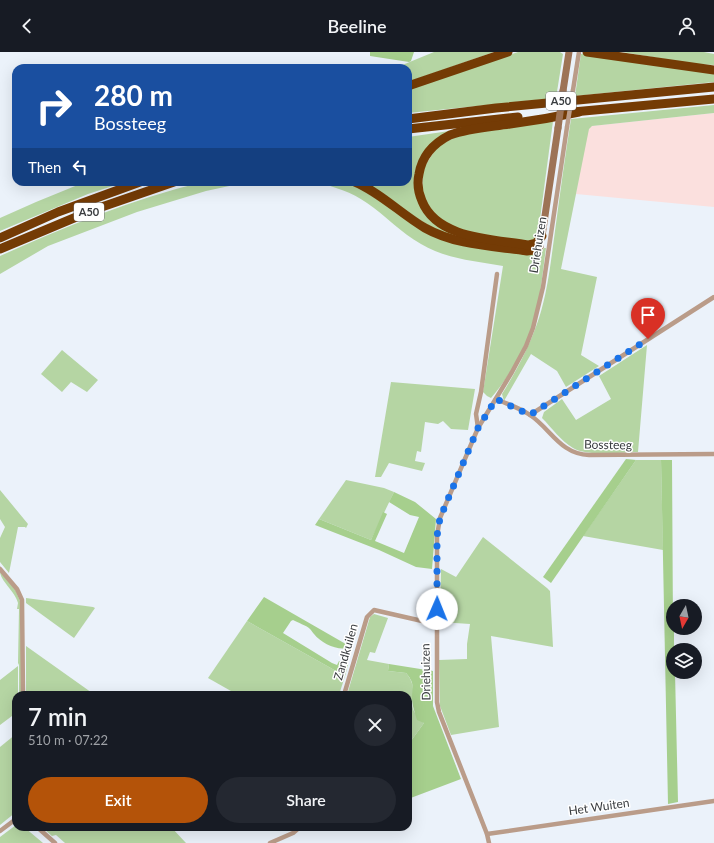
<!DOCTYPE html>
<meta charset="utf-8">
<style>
body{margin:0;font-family:Lato,sans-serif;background:#242831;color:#f1f3f6;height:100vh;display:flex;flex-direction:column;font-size:15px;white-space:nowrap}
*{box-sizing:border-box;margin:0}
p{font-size:13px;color:#9ea1a6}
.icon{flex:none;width:22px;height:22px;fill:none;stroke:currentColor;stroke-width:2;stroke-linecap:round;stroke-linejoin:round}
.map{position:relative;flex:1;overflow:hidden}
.drawer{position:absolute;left:12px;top:639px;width:400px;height:140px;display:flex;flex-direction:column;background:#171b24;border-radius:12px;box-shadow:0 4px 16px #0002}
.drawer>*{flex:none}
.top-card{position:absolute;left:12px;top:12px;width:400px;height:122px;border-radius:12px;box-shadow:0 4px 16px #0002;background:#1a4fa0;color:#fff;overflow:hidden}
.needle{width:26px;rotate:189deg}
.fabs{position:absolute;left:666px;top:547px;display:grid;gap:8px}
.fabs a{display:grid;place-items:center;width:36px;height:36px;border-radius:50%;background:#171b24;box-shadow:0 4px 16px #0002;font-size:20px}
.pin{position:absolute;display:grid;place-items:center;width:34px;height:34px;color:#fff;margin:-41px -17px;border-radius:50% 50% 50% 0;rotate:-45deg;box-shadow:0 0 4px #0007}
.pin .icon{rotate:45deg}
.me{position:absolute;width:44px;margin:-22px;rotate:1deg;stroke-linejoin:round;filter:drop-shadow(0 0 3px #0008)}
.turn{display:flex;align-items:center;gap:14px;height:84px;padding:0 16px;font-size:18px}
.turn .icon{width:52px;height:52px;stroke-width:2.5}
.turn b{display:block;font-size:28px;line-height:34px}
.then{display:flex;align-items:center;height:38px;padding:0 16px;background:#0003;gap:8px;font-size:15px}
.round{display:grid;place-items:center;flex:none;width:42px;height:42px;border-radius:21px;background:#242831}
.overview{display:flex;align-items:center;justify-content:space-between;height:68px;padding:0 16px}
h1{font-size:24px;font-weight:600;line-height:30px}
.primary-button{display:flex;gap:8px;margin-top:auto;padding:8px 16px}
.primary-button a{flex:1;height:46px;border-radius:24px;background:#b45309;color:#fff;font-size:16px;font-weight:600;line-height:46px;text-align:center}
.primary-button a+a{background:#242831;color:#f1f3f6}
header{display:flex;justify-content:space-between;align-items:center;height:52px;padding:0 16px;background:#171b24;font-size:18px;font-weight:600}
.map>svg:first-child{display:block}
.industrial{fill:#fbe0de}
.green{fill:#b5d5a3}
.forest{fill:#a6cf8d}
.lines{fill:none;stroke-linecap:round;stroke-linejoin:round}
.street{stroke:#ba9c89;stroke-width:4.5}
.secondary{stroke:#9d7356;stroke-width:7}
.highway{stroke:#743b05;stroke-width:9}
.street-bridge{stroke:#ba9c89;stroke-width:4.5}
.secondary-bridge{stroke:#9d7356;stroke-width:7}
.route{stroke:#1a73e8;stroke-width:7;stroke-dasharray:0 12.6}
.labels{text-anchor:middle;stroke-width:3;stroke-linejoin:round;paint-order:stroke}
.shield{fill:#fff;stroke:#747679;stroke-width:1}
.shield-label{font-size:11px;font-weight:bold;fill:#393c3f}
.street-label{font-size:12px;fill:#393c3f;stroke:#fff}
</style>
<header><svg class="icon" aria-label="back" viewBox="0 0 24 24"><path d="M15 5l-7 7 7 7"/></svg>Beeline<svg class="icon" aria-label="person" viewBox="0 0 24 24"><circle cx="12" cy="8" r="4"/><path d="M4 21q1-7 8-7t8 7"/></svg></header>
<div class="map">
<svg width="714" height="791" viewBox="0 0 714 791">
<rect width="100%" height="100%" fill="#ebf2fa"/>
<polygon class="industrial" points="714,61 714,155 576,142 587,80 591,74"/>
<g class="green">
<polygon points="434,0 494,0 408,30 408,16 395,16"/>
<polygon points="518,0 560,0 563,2 556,46 408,61 408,38"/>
<polygon points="622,0 704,0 714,2 714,13 694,12"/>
<polygon points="593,1 714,19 714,30 575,44 581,2"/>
<path d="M714,53V61L592,74L589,77L561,217L597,225L581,303L599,314L566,335L557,319L531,302L504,349L502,342C517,318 530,293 539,266C548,238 551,208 555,179C560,142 565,104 571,67Z"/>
<polygon points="553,69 538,182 536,186 530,189 475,183 443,172 422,146 423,117 437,95 461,82"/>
<polygon points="463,77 426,100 418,146 455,182 454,185 441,181 359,130 408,130 408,85"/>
<polygon points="85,130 125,130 88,142 0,179 0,166 36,150"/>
<path d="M203,130H248L206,139L137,160L48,194L0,222V204C66,174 133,147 203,130Z"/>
<path d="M316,130H349L353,132L424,177L512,200L536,203L541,201L544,196H546C543,217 541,239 537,260C530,287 510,325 491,346L487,344L483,340L503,214C475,209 446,207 421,192C401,181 386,164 367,151C352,140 334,135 316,130Z"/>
<path d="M647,293L638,400C621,400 588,405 573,396C561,389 552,376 542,366L544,360L562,347L576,368L611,347L599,324Z"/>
<polygon points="62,298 98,328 87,340 71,330 62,340 41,322"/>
<polygon points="391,330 475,337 468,378 451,377 443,369 438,372 425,370 421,400 417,399 415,409 425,411 422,419 389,411 381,425 375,425"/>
<polygon points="636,408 661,408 663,498 583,484"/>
<polygon points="346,428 384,436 394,440 371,488 319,467"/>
<polygon points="0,438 28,472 26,476 25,475 18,475 9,521 0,510 0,486 5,475 0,467"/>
<polygon points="483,485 547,536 550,539 553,595 491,584 499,675 451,683 440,654 439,608 467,607 467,592 470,572 440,570 441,517 456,525"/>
<path d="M0,519L15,537L20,549L22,643H19V613L18,611L19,557H17L18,551C15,539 0,529 0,519Z"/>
<polygon points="26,546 93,555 95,556 74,586 26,551"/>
<path d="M374,562L388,566L375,601L370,600L367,608L389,612L388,619L406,621C420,637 407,648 415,661C417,665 422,668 424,671L408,693V643H347L370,565Z"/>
<polygon points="247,569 345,624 339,643 238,643 208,626"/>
<polygon points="26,594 95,643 26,643"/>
<polygon points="18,614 18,643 16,643 16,661 0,673 0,628"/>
<polygon points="16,682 16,760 0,773 0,695"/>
<polygon points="16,773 16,775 24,775 43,791 0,791 0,785"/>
<polygon points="42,775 171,775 186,791 65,791 56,783 52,784"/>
</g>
<g class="forest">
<polygon points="370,0 414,0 411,9 409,10 370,4"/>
<polygon points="626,407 636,408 551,531 543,525"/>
<polygon points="661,408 672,408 673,576 674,576 674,598 673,598 673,620 675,620 678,750 668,752"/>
<polygon points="394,440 415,450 436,467 432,517 416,515 379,498 315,473 319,467 371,488 383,460 387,462 375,489 404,501 419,465 410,463 389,450"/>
<path d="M264,545L351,595C339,600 322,592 314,582C313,581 311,578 310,577C306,573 298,571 293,568L291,569L283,581L332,611L337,613L339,609L348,613L345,624L247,569Z"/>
<path d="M389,612L433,619V654L461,727L408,747V693L424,671L417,668C415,661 412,653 412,646C412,633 415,632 406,621L388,619Z"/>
</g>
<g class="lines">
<g class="street">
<polyline points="573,38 579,0"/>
<path d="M496,347C507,352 520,356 530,363C551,377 560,402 589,403L714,402"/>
<polyline points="530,363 714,245"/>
<polyline points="478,376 476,362 481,340 497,222"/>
<polyline points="0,517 17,537 22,548 23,643"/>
<polyline points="344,643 367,565 374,558 431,571 437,571"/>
<polyline points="37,775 55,791"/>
<polyline points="0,779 16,767"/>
<polyline points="487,782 714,749"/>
<polyline points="270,791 293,781 300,775"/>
<polyline points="489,791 487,782 439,660 437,650 437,484 440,466 478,376 512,320 526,294 533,276 543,235 567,75"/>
</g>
<g class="secondary">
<polyline points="563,39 569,0"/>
<polyline points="542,184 558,76"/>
</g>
<g class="highway">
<polyline points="587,0 714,18"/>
<polyline points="408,34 508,0"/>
<polyline points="573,60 714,47"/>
<polyline points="408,67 496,56 714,35"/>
<polyline points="408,77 518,65"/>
<path d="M355,130C381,141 401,162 425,176C455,193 493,194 527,199L534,198L539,195"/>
<path d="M542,184L536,191L528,193C493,187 437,187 422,149C418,140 417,131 419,122C422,104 434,91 450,83C469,76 490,75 510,72C533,69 556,65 579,60"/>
<polyline points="0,186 58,160 140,130"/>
<polyline points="0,197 93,158 174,130"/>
</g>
<polyline class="street-bridge" points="567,75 573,38"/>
<polyline class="secondary-bridge" points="558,76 563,39"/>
</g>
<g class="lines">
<polyline class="route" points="437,557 437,484 440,466 478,376 496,347 530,363 648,287"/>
</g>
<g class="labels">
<g class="shield">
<rect x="546" y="40" width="30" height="18" rx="3"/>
<rect x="74" y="151" width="30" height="18" rx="3"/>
</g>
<g class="shield-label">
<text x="561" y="53">A50</text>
<text x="89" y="164">A50</text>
</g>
<g class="street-label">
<text transform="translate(538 193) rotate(-81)" y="4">Driehuizen</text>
<text transform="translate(608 393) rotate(1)" y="4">Bossteeg</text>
<text transform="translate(346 600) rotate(-74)" y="4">Zandkuilen</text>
<text transform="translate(426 620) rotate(-91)" y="4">Driehuizen</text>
<text transform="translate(599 755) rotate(-8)" y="4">Het Wuiten</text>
</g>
</g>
</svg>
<div class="fabs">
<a><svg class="needle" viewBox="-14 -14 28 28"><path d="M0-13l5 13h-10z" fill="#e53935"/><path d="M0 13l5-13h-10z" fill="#9ea1a6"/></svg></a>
<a><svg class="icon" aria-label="layers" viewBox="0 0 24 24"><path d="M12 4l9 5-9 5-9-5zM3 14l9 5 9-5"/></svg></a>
</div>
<div class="pin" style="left:648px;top:287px;background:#d93025"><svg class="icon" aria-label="arrive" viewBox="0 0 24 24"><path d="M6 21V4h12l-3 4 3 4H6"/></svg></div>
<svg class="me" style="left:437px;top:557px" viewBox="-20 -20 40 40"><circle r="19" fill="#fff"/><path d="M0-13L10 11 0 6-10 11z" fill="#1a73e8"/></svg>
<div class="top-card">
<div class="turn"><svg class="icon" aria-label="right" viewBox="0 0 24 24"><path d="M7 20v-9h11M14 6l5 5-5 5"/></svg><div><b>280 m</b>Bossteeg</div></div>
<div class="then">Then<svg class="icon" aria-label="left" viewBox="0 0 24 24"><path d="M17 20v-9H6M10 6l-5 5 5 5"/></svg></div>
</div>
<section class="drawer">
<div class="overview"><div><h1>7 min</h1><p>510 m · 07:22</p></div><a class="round"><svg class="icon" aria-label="close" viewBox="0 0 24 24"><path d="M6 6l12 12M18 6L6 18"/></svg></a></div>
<div class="primary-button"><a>Exit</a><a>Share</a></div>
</section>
</div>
